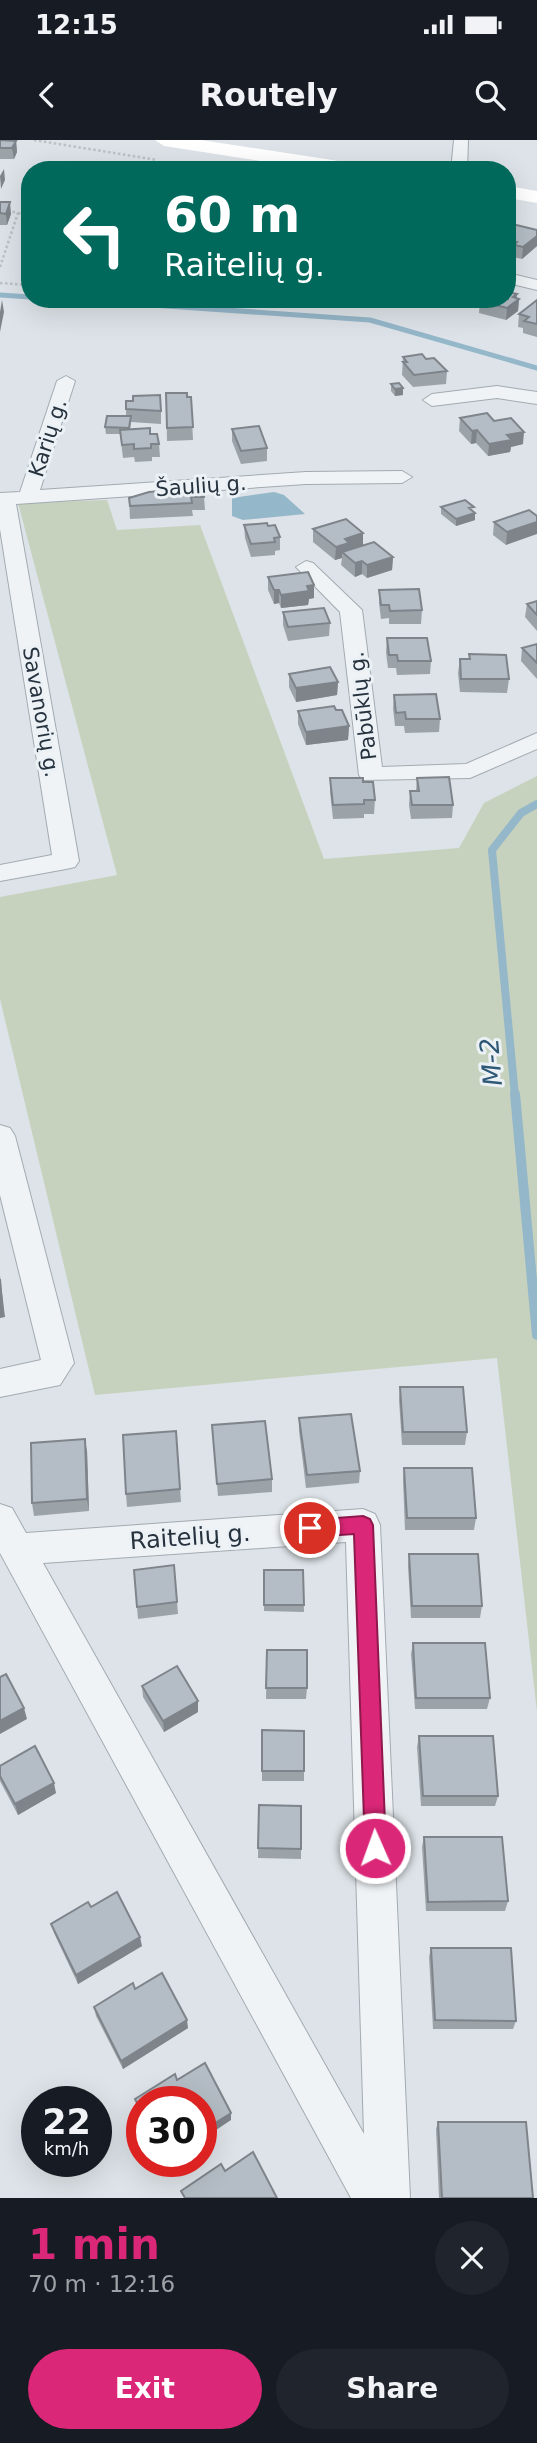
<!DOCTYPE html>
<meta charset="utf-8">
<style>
body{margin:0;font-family:"DejaVu Sans",sans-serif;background:#20242c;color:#f1f3f6;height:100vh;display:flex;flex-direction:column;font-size:26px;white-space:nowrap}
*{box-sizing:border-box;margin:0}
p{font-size:23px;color:#9ea1a6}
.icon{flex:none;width:38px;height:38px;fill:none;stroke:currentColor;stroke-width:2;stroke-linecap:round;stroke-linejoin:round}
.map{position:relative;height:2058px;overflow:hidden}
.panel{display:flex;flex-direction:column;background:#171b24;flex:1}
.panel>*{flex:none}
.banner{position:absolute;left:21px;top:21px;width:495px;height:147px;border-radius:28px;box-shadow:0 7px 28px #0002;background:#00695c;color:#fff;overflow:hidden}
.speed{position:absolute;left:21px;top:1946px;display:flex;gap:14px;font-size:35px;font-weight:700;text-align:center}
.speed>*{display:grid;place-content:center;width:91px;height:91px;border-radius:50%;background:#171b24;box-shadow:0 7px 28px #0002;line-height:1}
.speed small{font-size:18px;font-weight:400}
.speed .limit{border:10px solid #d22;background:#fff;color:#111}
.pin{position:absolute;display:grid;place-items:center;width:60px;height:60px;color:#fff;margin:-30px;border:4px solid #fff;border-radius:50%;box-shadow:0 2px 7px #0007}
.me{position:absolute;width:77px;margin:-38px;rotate:358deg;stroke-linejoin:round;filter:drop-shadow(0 0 5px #0008)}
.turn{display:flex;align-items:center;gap:24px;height:147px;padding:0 28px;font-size:32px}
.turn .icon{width:91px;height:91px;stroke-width:2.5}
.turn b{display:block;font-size:49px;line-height:60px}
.round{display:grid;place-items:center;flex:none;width:74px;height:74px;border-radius:37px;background:#20242c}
.headline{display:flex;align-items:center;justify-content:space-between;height:119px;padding:0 28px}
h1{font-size:42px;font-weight:700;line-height:52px;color:#db2777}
.primary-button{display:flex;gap:14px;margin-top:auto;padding:14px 28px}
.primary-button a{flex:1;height:80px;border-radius:42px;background:#db2777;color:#fff;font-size:28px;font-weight:700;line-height:80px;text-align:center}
.primary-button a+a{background:#20242c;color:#f1f3f6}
.status{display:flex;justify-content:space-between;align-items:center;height:49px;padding:0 35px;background:#171b24;direction:ltr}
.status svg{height:19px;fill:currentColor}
header{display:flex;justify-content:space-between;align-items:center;height:91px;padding:0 28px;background:#171b24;font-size:32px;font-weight:700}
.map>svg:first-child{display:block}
.green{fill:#c6d2bd}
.water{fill:#95b7ca}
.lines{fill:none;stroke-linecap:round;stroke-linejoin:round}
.stream-far2{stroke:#95b7ca;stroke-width:5}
.stream-far1{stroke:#95b7ca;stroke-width:8}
.stream{stroke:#95b7ca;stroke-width:10}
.minor-casing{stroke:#a2abb2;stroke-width:2}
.path{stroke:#bbc1c6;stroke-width:2.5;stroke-dasharray:2.5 2.5;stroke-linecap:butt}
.minor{fill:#f0f3f6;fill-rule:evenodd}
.secondary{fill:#fff;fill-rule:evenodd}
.wall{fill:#9ba3a9}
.shaded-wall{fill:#7e848a}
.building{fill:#b4bdc5;stroke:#7e848a;stroke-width:2}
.route{fill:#db2777;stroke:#8e194d;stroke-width:2}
.labels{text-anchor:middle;stroke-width:6;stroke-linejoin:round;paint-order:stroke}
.far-street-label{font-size:21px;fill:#26333f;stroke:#ecf1f5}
.street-label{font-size:24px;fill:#26333f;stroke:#ecf1f5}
.water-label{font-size:26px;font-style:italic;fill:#2e5875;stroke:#ecf1f5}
</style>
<div class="status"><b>12:15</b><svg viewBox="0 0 49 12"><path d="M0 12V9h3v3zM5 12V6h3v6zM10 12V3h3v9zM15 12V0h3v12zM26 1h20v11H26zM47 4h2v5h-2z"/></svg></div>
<header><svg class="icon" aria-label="back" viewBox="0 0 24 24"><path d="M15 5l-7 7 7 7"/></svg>Routely<svg class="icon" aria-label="search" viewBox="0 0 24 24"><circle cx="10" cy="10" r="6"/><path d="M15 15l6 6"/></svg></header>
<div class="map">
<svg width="537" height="2058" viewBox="0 0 537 2058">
<rect width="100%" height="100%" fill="#dde3e8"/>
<polygon class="green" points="107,360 117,390 200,385 324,719 459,708 484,663 537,636 537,1572 497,1218 95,1255 0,859 0,757 117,735 18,363"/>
<polygon class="water" points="274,352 284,355 305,374 243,380 232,376 232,358"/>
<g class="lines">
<g class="stream-far2">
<polyline points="0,155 30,157"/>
<polyline points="66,159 370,180 537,228"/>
</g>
<polyline class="stream-far1" points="515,956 492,710 521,673 537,664"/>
<polyline class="stream" points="515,954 537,1195"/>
<g class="minor-casing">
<g id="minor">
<polygon points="454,0 468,0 467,30 451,30"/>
<polygon points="508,133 537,140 537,150 508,143"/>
<polygon points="66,236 75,241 40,350 306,332 402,331 412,337 402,343 306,344 16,364 79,721 75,727 66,729 0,741 0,725 52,715 0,389 0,353 20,352 57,241"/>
<polygon points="497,246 537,252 537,264 497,258 432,266 423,260 432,254"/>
<polygon points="306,421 313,423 362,470 382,627 466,624 537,593 537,609 470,638 363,640 359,635 340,472 296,427"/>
<polygon points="0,985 10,988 15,996 74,1223 60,1245 0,1257 0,1229 41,1220 0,1055"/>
<path d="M0,1364L12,1368L26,1393L363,1369L375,1374L380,1385L410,2058H351L0,1413ZM346,1402L364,1994L43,1423Z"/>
</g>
</g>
<g class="path">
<polyline points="34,0 157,20"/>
<polyline points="18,73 30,75"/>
<polyline points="0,127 18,73 5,70"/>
<polyline points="0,143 30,145"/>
</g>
<use href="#minor" class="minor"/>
<g class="secondary">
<polygon points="155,0 201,0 358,24 368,30 319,30 164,6"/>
<polygon points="508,46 537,51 537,63 508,58"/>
</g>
</g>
<g class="wall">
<polygon points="0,0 16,1 17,12 14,19 0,19"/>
<polygon points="0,62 11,74 7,85 0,85"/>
<polygon points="508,83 537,90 537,106 522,119 513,117 513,113 508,112"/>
<polygon points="517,154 516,158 519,159 518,171 506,180 479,173 480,161"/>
<polygon points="401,159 427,159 417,167 401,163"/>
<polygon points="537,160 537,197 523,193 523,188 518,187 519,174"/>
<polygon points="403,217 426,219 447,231 446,244 413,247 402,235"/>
<polygon points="391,244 403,248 403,255 395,256 391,251"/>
<polygon points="166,253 191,257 193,300 167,301"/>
<polygon points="126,261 161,271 161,284 131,282 130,290 150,294 159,304 160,317 152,317 152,321 135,322 134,317 123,318 120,294 106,294 105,287 126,276"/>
<polygon points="460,278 494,281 523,304 511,307 510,312 488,316 476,303 471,304 459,291"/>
<polygon points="232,289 267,308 267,321 241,324 232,301"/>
<polygon points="204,357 205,370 192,370 193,376 130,379 129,358"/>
<polygon points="441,367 473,372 475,380 456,386 441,374"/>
<polygon points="529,370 506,405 493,395 494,382"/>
<polygon points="244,385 268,386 280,397 280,410 275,411 275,415 251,417 245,398"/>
<polygon points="313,389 363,405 393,417 392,430 367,438 362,434 355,437 341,425 342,418 335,420 313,402"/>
<polygon points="268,437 314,445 314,458 309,459 308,465 281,468 279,463 274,464 268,450"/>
<polygon points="379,450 422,470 421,484 389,484 389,478 381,479 379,463"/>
<polygon points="537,461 537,491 525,477 527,464"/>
<polygon points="283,472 330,483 329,496 288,501 283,485"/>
<polygon points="387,498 431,521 430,534 397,535 396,528 388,528 386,512"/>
<polygon points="537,504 537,539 521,521 522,508"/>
<polygon points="469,514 509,539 507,553 460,552 458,533 460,519 469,519"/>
<polygon points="289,534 338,542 337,555 296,562 289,547"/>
<polygon points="394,555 440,579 439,592 405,593 404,586 395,586 393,568"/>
<polygon points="298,571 349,586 348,600 306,605 298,584"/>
<polygon points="330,638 363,642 375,660 374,674 364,674 364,678 333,679 330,652"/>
<polygon points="417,638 453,665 452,678 411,679 409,665 410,651 416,651"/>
<polygon points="400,1247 467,1292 465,1305 402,1305 399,1260"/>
<polygon points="299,1278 360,1331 359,1343 306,1348 299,1291"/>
<polygon points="212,1285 272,1339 272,1352 218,1356"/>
<polygon points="176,1291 181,1362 127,1367 126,1354"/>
<polygon points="87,1311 89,1371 34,1376 32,1363"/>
<polygon points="404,1328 476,1378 474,1390 405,1390 403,1340"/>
<polygon points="409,1414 482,1466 480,1478 411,1478 408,1426"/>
<polygon points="174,1425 178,1474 138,1479 134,1430"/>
<polygon points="264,1430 303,1430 304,1472 264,1471"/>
<polygon points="413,1503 490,1558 487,1569 415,1569 411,1514"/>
<polygon points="267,1510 307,1548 306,1559 266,1559"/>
<polygon points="142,1546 198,1572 164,1592 143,1557"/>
<polygon points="262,1590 304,1631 304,1641 262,1641"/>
<polygon points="419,1596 498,1656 495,1666 421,1666 417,1607"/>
<polygon points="0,1626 56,1653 18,1675 0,1641"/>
<polygon points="259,1665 301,1709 301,1719 258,1718"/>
<polygon points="424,1697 508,1761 505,1771 426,1771 422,1707"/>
<polygon points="91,1767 142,1806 78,1844 54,1793 51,1784"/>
<polygon points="431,1808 516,1881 513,1889 433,1889 429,1817"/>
<polygon points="135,1849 188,1888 123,1929 96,1876 94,1867"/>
<polygon points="177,1940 231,1980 142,1962 142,1977 137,1967 135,1959"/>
<polygon points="438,1982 533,2058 439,2058 436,1989"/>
</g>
<g class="shaded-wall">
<polygon points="16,1 17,12 14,19 12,8"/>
<polygon points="4,29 5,40 1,49 0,36"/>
<polygon points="10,62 11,74 7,85 6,74"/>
<polygon points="537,96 537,106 522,119 523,107"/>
<polygon points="517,154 516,161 519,159 518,171 506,180 507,168 513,157"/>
<polygon points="417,159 427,159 417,167"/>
<polygon points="2,160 4,172 0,192 0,172"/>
<polygon points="403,248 403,255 395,256 395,249"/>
<polygon points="477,290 476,303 471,304 472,291"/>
<polygon points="524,292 523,304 511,307 510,312 488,316 489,304 507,295"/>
<polygon points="475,373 475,380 456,386 456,379"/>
<polygon points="537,382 537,394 506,405 507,392"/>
<polygon points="363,393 363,406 342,412 342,418 335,420 336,407 345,399"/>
<polygon points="393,417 392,430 367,438 367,425"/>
<polygon points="362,421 362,434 355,437 355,423"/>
<polygon points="314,445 314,458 309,459 308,465 281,468 281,455 307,446"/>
<polygon points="274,450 279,450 279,463 274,464"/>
<polygon points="338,542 337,555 296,562 296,548"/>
<polygon points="349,586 348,600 306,605 306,592"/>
<polygon points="0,1136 5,1177 0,1178"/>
<polygon points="85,1299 87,1311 89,1371 87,1359"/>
<polygon points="198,1561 198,1572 164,1592 163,1581"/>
<polygon points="24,1568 27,1579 0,1594 0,1581"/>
<polygon points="54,1643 56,1653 18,1675 15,1664"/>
<polygon points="140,1797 142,1806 78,1844 76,1835"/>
<polygon points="187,1880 188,1888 123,1929 121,1921"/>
<polygon points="231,1973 231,1980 201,2000 201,1992"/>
</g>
<g class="building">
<polygon points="0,0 16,1 12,8 0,8"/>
<polygon points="0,62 10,62 6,74 0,73"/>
<polygon points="508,83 537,90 537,96 523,107 514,105 517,102 508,100"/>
<polygon points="508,152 517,154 513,157 519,159 507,168 480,161 482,159 508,159"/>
<polygon points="537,160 537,184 524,181 529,177 519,174"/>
<polygon points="422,214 426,219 434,218 447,231 414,235 403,222 407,222 403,217"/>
<polygon points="399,243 403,248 395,249 391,244"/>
<polygon points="166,253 187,253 187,257 191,257 193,287 167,288"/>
<polygon points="160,255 161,271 126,269 126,261 133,261 133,256"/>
<polygon points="487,273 494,281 511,278 524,292 507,295 512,300 489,304 477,290 472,291 460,278"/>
<polygon points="107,276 131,276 129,288 105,287"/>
<polygon points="259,286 267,308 241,311 232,289"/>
<polygon points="150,288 150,294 157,294 159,304 151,304 151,308 134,309 134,304 122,305 120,290"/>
<polygon points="203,347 204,357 191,357 192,363 130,366 129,358 149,352"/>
<polygon points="465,360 474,367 469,368 475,373 456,379 441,367"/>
<polygon points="529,370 537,376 537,382 507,392 494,382"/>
<polygon points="346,379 363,393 345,399 349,403 336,407 313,389"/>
<polygon points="267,383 268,386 275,385 280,397 274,398 275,402 251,404 244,385"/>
<polygon points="374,402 393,417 367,425 362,421 355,423 342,412"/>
<polygon points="308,432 314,445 307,446 309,451 281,455 279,450 274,450 268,437"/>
<polygon points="419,449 422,470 390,471 389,465 381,465 379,450"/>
<polygon points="537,461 537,475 527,464"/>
<polygon points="324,468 330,483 288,487 283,472"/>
<polygon points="387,498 427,498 431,521 398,521 397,515 389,515"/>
<polygon points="537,504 537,523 522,508"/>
<polygon points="469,514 506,515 509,539 461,539 460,519 470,519"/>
<polygon points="330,527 338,542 296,548 289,534"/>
<polygon points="436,554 440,579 406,579 405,572 396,573 394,555"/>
<polygon points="334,566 336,570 342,570 349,586 306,592 298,571"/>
<polygon points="449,637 453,665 412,665 410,651 419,651 417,638"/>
<polygon points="330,638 363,638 363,642 373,642 375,660 364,660 364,664 333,665"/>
<polygon points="0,1139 2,1164 0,1164"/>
<polygon points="400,1247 463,1247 467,1292 403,1292"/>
<polygon points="351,1274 360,1331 307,1335 299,1278"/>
<polygon points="265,1281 272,1339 217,1344 212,1285"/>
<polygon points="176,1291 180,1349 126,1354 123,1295"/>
<polygon points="85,1299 87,1359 32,1363 31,1303"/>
<polygon points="404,1328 472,1328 476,1378 407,1378"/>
<polygon points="409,1414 478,1414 482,1466 412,1466"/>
<polygon points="174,1425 177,1462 137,1467 134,1430"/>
<polygon points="264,1430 303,1430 304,1465 264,1465"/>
<polygon points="413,1503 485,1503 490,1558 416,1558"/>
<polygon points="267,1510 307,1510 307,1548 266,1548"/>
<polygon points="177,1526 198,1561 163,1581 142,1546"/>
<polygon points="6,1534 24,1568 0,1581 0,1537"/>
<polygon points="262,1590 304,1591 304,1631 262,1631"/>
<polygon points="419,1596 493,1596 498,1656 423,1656"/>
<polygon points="35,1606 54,1643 15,1664 0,1636 0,1626"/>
<polygon points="259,1665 301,1666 301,1709 258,1708"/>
<polygon points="424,1697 502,1697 508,1761 428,1762"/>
<polygon points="117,1752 140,1797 76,1835 51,1784 88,1762 91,1767"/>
<polygon points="431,1808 511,1808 516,1881 435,1880"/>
<polygon points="162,1833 187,1880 121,1921 94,1867 133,1843 135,1849"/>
<polygon points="205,1923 231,1973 201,1992 201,1962 142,1962 142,1972 135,1959 175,1934 177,1940"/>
<polygon points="438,1982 526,1982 533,2058 442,2058"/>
<polygon points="253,2012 277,2058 185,2058 181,2051 221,2024 225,2031"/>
</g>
<polygon class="route" points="363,1376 370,1379 373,1385 386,1708 383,1715 375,1718 368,1715 365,1708 354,1394 310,1397 303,1394 301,1388 303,1383 310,1380"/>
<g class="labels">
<g class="far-street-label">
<text transform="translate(48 298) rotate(-72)" y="7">Karių g.</text>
<text transform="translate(201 346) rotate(-4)" y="7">Šaulių g.</text>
<text transform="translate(363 566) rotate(-97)" y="7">Pabūklų g.</text>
<text transform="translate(41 572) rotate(80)" y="7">Savanorių g.</text>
</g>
<g class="street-label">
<text transform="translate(190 1397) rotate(-4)" y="8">Raitelių g.</text>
</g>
<g class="water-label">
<text transform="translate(491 922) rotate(-95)" y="9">M-2</text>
</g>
</g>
</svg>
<div class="speed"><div>22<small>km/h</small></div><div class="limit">30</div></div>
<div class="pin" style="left:310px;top:1388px;background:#d93025"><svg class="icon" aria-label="arrive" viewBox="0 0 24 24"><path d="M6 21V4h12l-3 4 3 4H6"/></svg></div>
<svg class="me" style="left:375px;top:1708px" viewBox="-20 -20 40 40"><circle r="17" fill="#db2777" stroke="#fff" stroke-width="3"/><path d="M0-11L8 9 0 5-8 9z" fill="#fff"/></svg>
<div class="banner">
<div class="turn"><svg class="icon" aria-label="left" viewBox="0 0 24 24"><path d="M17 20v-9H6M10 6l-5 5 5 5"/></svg><div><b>60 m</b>Raitelių g.</div></div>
</div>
</div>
<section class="panel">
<div class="headline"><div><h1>1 min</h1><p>70 m · 12:16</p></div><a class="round"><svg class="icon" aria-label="close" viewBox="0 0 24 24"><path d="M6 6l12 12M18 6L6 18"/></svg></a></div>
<div class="primary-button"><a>Exit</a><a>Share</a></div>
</section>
